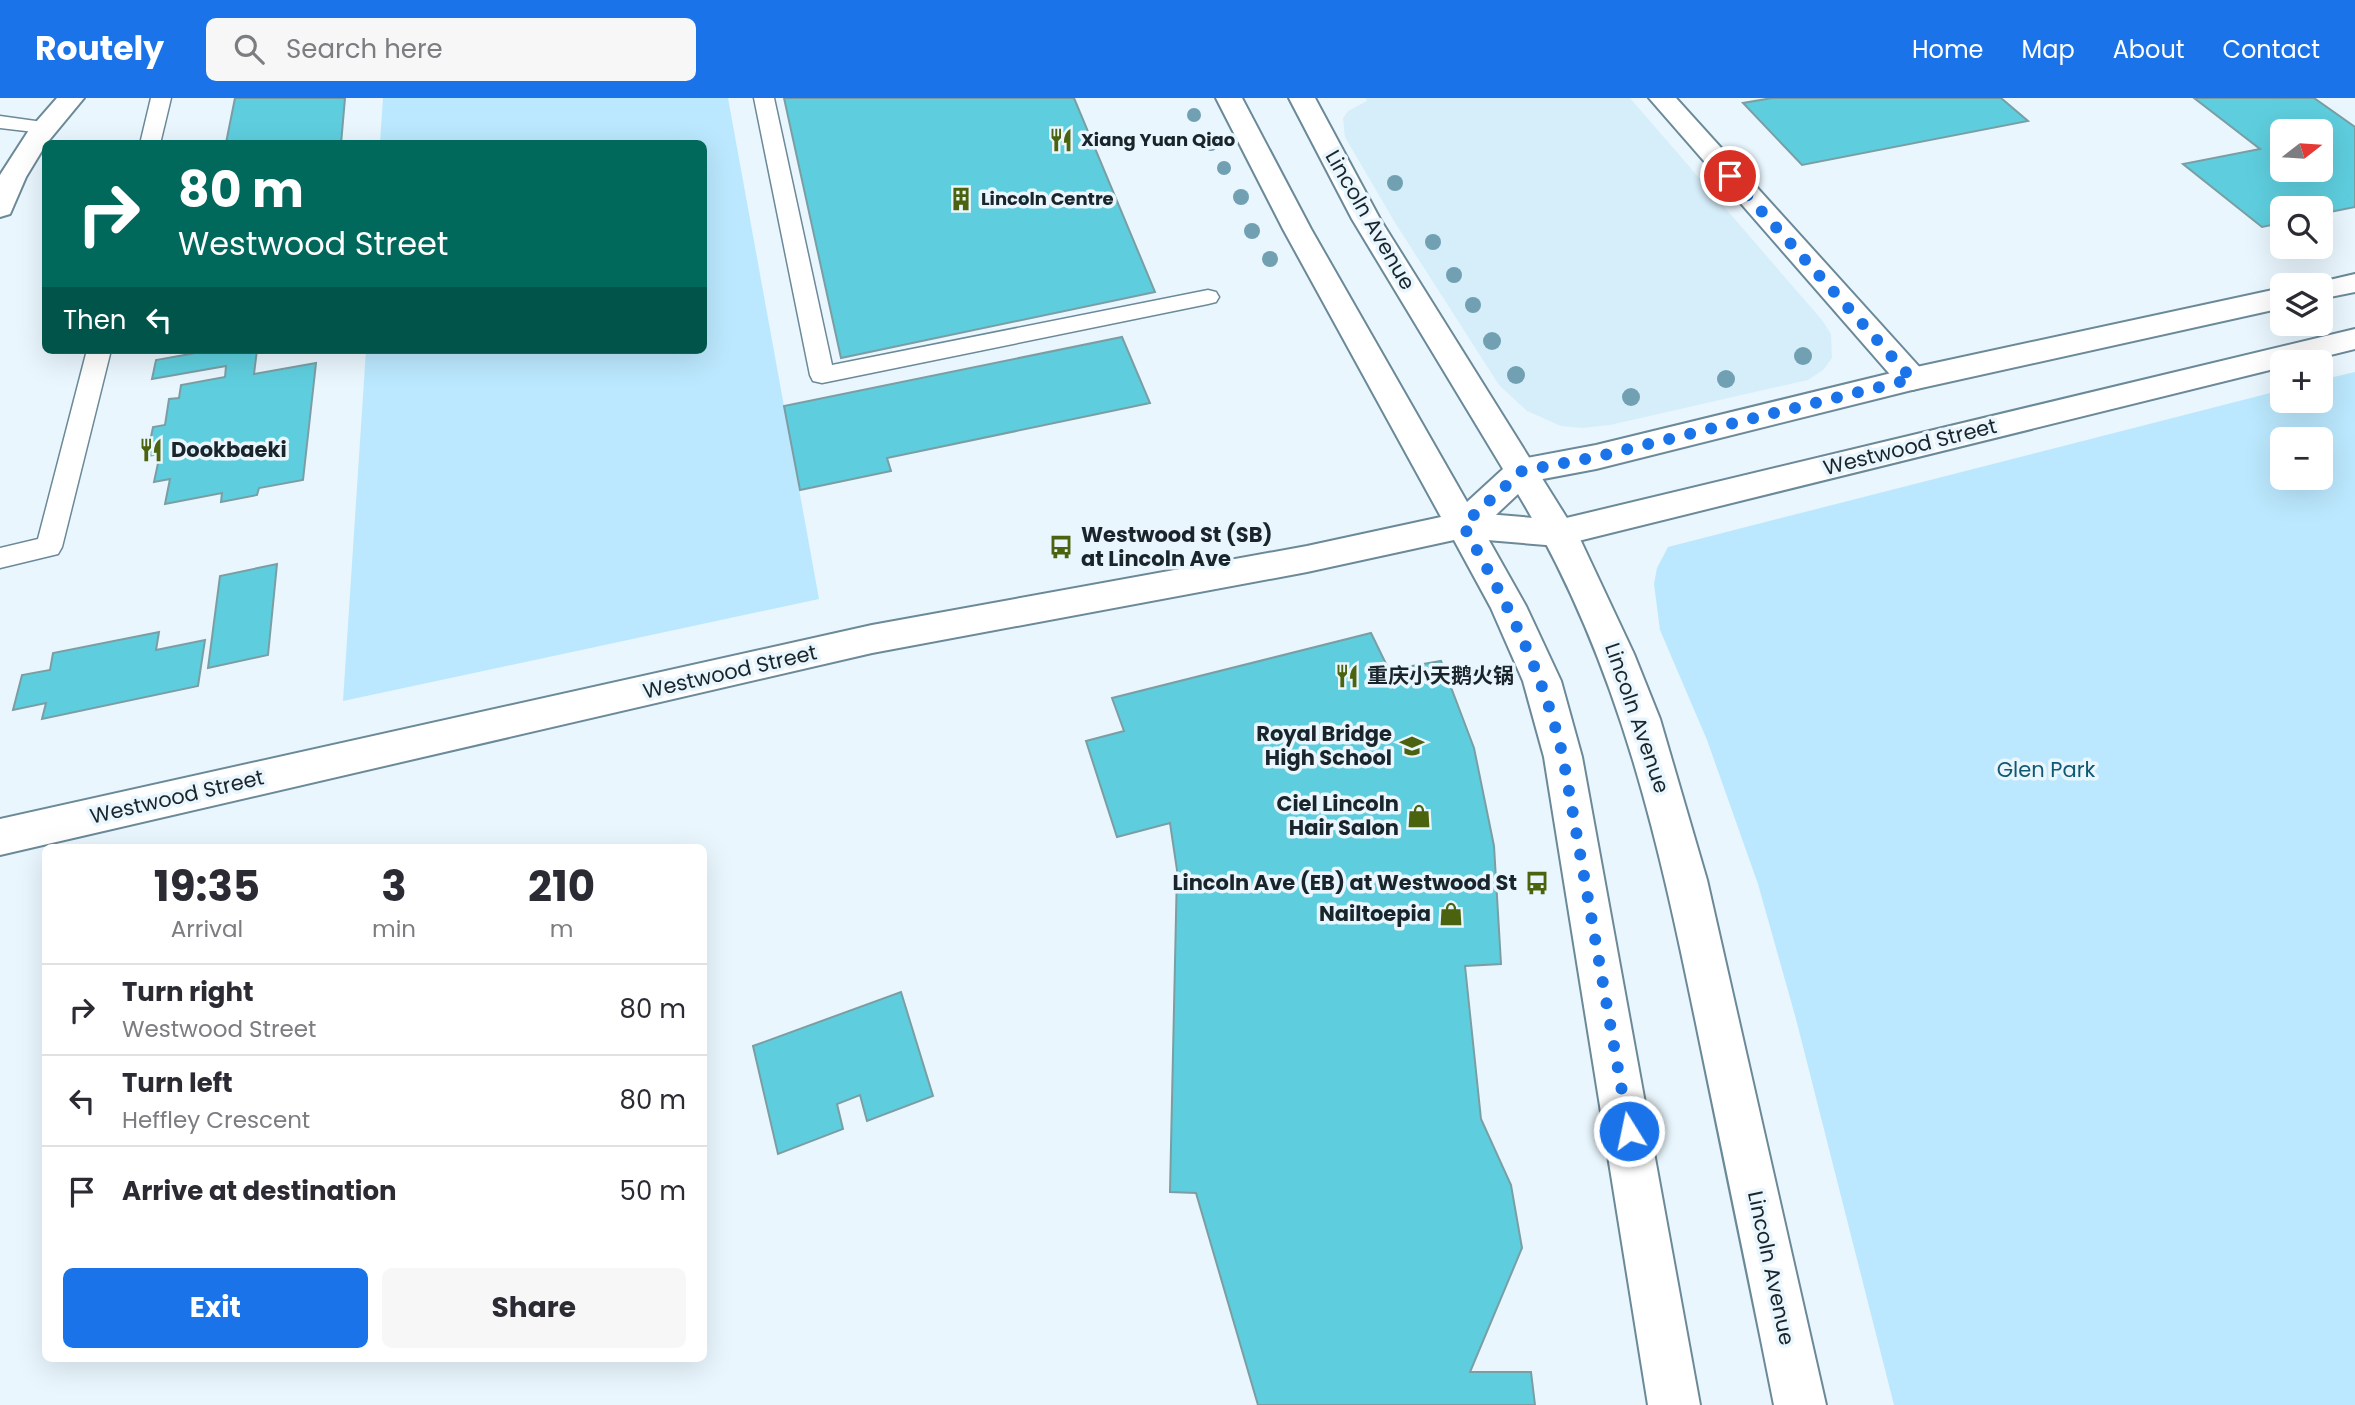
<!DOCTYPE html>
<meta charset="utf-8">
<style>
body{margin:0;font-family:Poppins,"Noto Sans SC",sans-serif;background:#f7f7f7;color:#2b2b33;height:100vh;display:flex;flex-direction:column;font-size:26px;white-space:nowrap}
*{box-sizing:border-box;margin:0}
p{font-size:23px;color:#7c7c81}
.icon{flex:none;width:38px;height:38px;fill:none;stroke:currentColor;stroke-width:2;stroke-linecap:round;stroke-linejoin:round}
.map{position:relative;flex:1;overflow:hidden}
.details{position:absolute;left:42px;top:746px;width:665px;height:518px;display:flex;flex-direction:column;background:#fff;border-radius:10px;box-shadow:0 7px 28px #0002}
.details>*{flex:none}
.hud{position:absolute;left:42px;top:42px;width:665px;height:214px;border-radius:10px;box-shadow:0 7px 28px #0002;background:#00695c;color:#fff;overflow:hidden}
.needle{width:46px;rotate:73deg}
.controls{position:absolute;left:2270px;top:21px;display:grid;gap:14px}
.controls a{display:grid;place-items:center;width:63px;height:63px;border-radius:10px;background:#fff;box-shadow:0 7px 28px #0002;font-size:35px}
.pin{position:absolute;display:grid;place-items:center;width:60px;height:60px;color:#fff;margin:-30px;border:4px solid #fff;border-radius:50%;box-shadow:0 2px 7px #0007}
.me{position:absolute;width:77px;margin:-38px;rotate:350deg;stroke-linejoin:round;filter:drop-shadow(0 0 5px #0008)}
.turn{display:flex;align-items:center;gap:24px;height:147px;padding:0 21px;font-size:32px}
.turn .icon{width:91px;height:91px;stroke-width:2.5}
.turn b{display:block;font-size:49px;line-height:60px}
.then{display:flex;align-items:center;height:66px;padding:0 21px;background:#0003;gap:14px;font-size:26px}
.eta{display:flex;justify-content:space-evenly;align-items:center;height:119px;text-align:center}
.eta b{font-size:42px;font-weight:700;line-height:49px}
.primary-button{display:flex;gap:14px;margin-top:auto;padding:14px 21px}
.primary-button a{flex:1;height:80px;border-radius:10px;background:#1a73e8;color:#fff;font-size:28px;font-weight:700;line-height:80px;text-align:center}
.primary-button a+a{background:#f7f7f7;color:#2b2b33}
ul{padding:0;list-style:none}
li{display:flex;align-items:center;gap:21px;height:91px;padding:0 21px;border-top:2px solid #e1e1e2}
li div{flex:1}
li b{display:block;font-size:26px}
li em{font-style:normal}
header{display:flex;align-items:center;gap:42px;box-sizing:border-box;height:98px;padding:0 35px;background:#1a73e8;color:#fff}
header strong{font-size:33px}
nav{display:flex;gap:38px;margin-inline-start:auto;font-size:24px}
.search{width:490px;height:63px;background:#f7f7f7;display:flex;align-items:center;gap:18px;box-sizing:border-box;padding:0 24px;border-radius:10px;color:#7c7c81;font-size:26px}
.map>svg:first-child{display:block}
.built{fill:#d6eefa}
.green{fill:#bbe8fe;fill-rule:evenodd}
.building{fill:#5ecede;stroke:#7a9ea4;stroke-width:2;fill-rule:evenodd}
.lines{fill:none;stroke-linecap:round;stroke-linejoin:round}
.service-casing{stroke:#6b8998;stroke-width:3}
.minor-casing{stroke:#6b8998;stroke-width:4}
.tertiary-casing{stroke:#6b8998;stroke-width:4}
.secondary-casing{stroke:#6b8998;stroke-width:4}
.service{fill:#fff;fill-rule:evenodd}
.minor{fill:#fff;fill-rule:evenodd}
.tertiary{fill:#fff;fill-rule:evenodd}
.secondary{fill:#fff;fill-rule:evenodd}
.tree{fill:#71a0b2}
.route{stroke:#1a73e8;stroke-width:12;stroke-dasharray:0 21.6}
.labels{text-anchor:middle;stroke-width:7;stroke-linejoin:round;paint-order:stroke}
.far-poi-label{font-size:18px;font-weight:bold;fill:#19252b;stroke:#e9f6fd;text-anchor:start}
.street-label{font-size:21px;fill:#19252b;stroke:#e9f6fd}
.poi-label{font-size:21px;font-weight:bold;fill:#19252b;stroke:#e9f6fd;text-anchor:end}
.park-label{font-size:21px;fill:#0f5975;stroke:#e9f6fd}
</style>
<header>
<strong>Routely</strong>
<div class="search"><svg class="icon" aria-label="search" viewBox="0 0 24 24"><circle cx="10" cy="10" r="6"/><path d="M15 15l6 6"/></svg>Search here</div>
<nav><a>Home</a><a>Map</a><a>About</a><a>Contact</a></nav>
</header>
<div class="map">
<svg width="2355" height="1307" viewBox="0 0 2355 1307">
<rect width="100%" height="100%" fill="#e9f6fd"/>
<polygon class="built" points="1366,0 1630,0 1822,222 1831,236 1832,260 1823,272 1808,282 1610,327 1582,330 1561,328 1527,313 1499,287 1394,123 1345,39 1343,20 1348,13 1367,3"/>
<g class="green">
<polygon points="383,0 728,0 819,501 343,603 366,252 704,252 704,46 380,45"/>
<path d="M2355,274V1307H1894L1796,921L1758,786L1707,642L1660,532L1654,486L1657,470L1668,449L2282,292V303H2320L2321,282ZM2282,341H2320V380H2282Z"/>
</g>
<g class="building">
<polygon points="235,0 345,0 341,46 224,46 226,45"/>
<polygon points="784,0 1074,0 1155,194 841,260"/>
<polygon points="1772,0 2001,0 2028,23 1802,67 1743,5"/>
<path d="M2194,0H2314L2355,29V109L2320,116V110H2282V125L2262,129L2183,66L2260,51ZM2282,33H2320V72H2282Z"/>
<polygon points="1122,239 1150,305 887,360 891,373 800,392 784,308"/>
<polygon points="212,252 257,252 254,276 316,265 303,382 259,390 257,397 221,404 222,395 165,406 170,381 154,384 160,356 147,358 153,329 165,327 169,301 179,300 181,287 225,279 226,268 152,281 156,262"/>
<polygon points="277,466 268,557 208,570 220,478"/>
<polygon points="159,534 156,552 205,542 198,588 42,621 46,605 13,612 22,577 50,572 53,555"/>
<polygon points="1371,535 1389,572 1441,563 1474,650 1494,748 1501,866 1465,868 1481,1021 1511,1087 1522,1150 1470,1274 1531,1274 1535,1307 1258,1307 1196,1095 1170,1094 1177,772 1170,725 1117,739 1086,643 1124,633 1112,600"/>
<polygon points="901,894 933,998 867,1023 860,997 837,1006 843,1031 778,1056 753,948"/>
</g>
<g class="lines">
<g class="service-casing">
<g id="service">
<polygon points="151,0 171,0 160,46 140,46"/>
<polygon points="754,0 774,0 832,267 1208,192 1216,194 1219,199 1216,204 1208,206 822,285 813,283 810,277"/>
<polygon points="0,18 50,25 53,29 50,33 43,35 0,30"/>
<polygon points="87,252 111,252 62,449 58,456 0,470 0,450 38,441"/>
</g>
</g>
<g class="minor-casing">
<g id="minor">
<polygon points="57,0 84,0 46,46 26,79 10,116 0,119 0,77 29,32"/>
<polygon points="1649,0 1676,0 1923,273 1928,281 1923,289 1912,292 1901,289"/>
</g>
</g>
<g class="tertiary-casing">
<g id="tertiary">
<polygon points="2355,176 2355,194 2320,201 2320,187 2308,187"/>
<polygon points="2282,190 2282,210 1912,292 1596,371 1522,385 1510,381 1505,373 1510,365 1522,361 1596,347 1912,270"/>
<polygon points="2355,231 2355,251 2302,264 2282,264 2282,269 1558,448 1463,440 1451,436 1446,427 1451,418 1463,414 1558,422"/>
</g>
</g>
<g class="secondary-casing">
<path id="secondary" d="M1216,0H1242L1311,131L1467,404L1503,371L1352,121L1289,0H1315L1380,121L1580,441L1634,556L1660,621L1707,782L1826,1307H1774C1750,1186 1725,1065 1700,945C1660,750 1622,569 1518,396L1482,430L1526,508L1561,583L1582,659L1700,1307H1648L1544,659L1523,583L1491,510L1454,442L1307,474L872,555L0,757V721L872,527L1307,448L1441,419L1283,131Z"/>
</g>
<use href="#service" class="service"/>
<use href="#minor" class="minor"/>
<use href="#tertiary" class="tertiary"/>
<use href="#secondary" class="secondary"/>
</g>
<g class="tree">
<circle cx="1194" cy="17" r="7"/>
<circle cx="1211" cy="46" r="7"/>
<circle cx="1224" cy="70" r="7"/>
<circle cx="1395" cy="85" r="8"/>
<circle cx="1241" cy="99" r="8"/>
<circle cx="1252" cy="133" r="8"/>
<circle cx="1433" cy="144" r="8"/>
<circle cx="1270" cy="161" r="8"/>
<circle cx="1454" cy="177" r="8"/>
<circle cx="1473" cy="207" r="8"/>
<circle cx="1492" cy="243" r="9"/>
<circle cx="1803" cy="258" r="9"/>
<circle cx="1516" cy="277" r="9"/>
<circle cx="1726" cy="281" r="9"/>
<circle cx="1631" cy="299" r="9"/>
</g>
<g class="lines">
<path class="route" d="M1629,1033L1563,659C1542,570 1507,506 1463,427L1522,373L1596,359L1912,281L1730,78"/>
</g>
<defs>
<g id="restaurant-bare" transform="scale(1.89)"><path d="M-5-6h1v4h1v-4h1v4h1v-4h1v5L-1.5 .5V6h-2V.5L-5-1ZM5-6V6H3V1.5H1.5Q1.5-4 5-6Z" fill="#4b620e" stroke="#e9f6fd" stroke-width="2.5" paint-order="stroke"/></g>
<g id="building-bare" transform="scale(1.89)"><path d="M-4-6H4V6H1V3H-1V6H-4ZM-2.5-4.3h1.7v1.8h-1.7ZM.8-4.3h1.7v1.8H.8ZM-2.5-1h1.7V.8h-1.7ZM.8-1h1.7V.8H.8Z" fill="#4b620e" stroke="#e9f6fd" stroke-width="2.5" paint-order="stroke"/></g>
<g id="bus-bare" transform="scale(1.89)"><path d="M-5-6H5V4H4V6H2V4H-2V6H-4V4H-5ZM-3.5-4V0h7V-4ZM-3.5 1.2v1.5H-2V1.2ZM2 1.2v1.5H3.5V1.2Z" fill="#4b620e" stroke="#e9f6fd" stroke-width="2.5" paint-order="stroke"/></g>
<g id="school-bare" transform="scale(1.89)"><path d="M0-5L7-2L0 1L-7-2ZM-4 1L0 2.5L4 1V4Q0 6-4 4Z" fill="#4b620e" stroke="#e9f6fd" stroke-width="2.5" paint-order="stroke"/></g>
<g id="shop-bare" transform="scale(1.89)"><path d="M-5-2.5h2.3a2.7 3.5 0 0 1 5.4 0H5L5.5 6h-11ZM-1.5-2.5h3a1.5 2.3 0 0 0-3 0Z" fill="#4b620e" stroke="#e9f6fd" stroke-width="2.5" paint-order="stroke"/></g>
</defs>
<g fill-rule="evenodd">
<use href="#restaurant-bare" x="1061" y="42"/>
<use href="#building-bare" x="961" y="101"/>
<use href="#restaurant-bare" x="151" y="352"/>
<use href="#bus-bare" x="1061" y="449"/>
<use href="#restaurant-bare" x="1347" y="578"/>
<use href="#school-bare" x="1412" y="648"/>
<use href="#shop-bare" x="1419" y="718"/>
<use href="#bus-bare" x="1537" y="785"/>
<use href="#shop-bare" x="1451" y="816"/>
</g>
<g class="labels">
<g class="far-poi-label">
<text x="1081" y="48">Xiang Yuan Qiao</text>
<text x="981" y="107">Lincoln Centre</text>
</g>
<g class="street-label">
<text transform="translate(1370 122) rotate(60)" y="7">Lincoln Avenue</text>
<text transform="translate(1910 349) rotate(-14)" y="7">Westwood Street</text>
<text transform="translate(730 574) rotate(-13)" y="7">Westwood Street</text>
<text transform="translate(1637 620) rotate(71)" y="7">Lincoln Avenue</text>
<text transform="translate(177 699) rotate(-13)" y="7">Westwood Street</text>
<text transform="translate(1771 1170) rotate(78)" y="7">Lincoln Avenue</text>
</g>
<g class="poi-label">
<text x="171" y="359" text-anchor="start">Dookbaeki</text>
<text x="1081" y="444" text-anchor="start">Westwood St (SB)<tspan x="1081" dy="24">at Lincoln Ave</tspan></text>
<text x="1367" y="585" text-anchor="start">重庆小天鹅火锅</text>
<text x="1392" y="643">Royal Bridge<tspan x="1392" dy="24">High School</tspan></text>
<text x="1399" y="713">Ciel Lincoln<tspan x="1399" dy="24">Hair Salon</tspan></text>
<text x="1517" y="792">Lincoln Ave (EB) at Westwood St</text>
<text x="1431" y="823">Nailtoepia</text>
</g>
<g class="park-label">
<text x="2046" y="679">Glen Park</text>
</g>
</g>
</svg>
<div class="controls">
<a><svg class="needle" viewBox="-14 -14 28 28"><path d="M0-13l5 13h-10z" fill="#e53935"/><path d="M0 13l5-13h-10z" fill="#7c7c81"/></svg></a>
<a><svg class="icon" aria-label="search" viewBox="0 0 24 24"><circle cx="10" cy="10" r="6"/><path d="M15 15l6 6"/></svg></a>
<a><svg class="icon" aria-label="layers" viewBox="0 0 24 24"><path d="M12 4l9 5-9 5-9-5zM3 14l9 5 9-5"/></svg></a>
<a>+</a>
<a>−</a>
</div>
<div class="pin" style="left:1730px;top:78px;background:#d93025"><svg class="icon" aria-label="arrive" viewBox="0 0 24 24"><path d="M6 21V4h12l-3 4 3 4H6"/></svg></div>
<svg class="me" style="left:1629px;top:1033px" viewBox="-20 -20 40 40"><circle r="17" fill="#1a73e8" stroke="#fff" stroke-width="3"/><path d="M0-11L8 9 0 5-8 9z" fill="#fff"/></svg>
<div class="hud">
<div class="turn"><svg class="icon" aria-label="right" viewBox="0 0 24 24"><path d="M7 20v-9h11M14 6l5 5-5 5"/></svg><div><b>80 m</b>Westwood Street</div></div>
<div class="then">Then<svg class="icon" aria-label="left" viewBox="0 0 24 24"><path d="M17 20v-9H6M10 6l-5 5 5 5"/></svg></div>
</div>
<section class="details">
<div class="eta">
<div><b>19:35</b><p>Arrival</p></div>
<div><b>3</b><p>min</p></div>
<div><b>210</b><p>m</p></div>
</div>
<ul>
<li><svg class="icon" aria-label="right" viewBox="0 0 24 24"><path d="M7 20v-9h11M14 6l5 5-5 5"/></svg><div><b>Turn right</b><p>Westwood Street</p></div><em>80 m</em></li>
<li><svg class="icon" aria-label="left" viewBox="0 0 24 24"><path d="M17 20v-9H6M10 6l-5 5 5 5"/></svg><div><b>Turn left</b><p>Heffley Crescent</p></div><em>80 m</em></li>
<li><svg class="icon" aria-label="arrive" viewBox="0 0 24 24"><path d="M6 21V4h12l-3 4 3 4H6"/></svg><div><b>Arrive at destination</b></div><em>50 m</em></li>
</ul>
<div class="primary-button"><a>Exit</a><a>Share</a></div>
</section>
</div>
